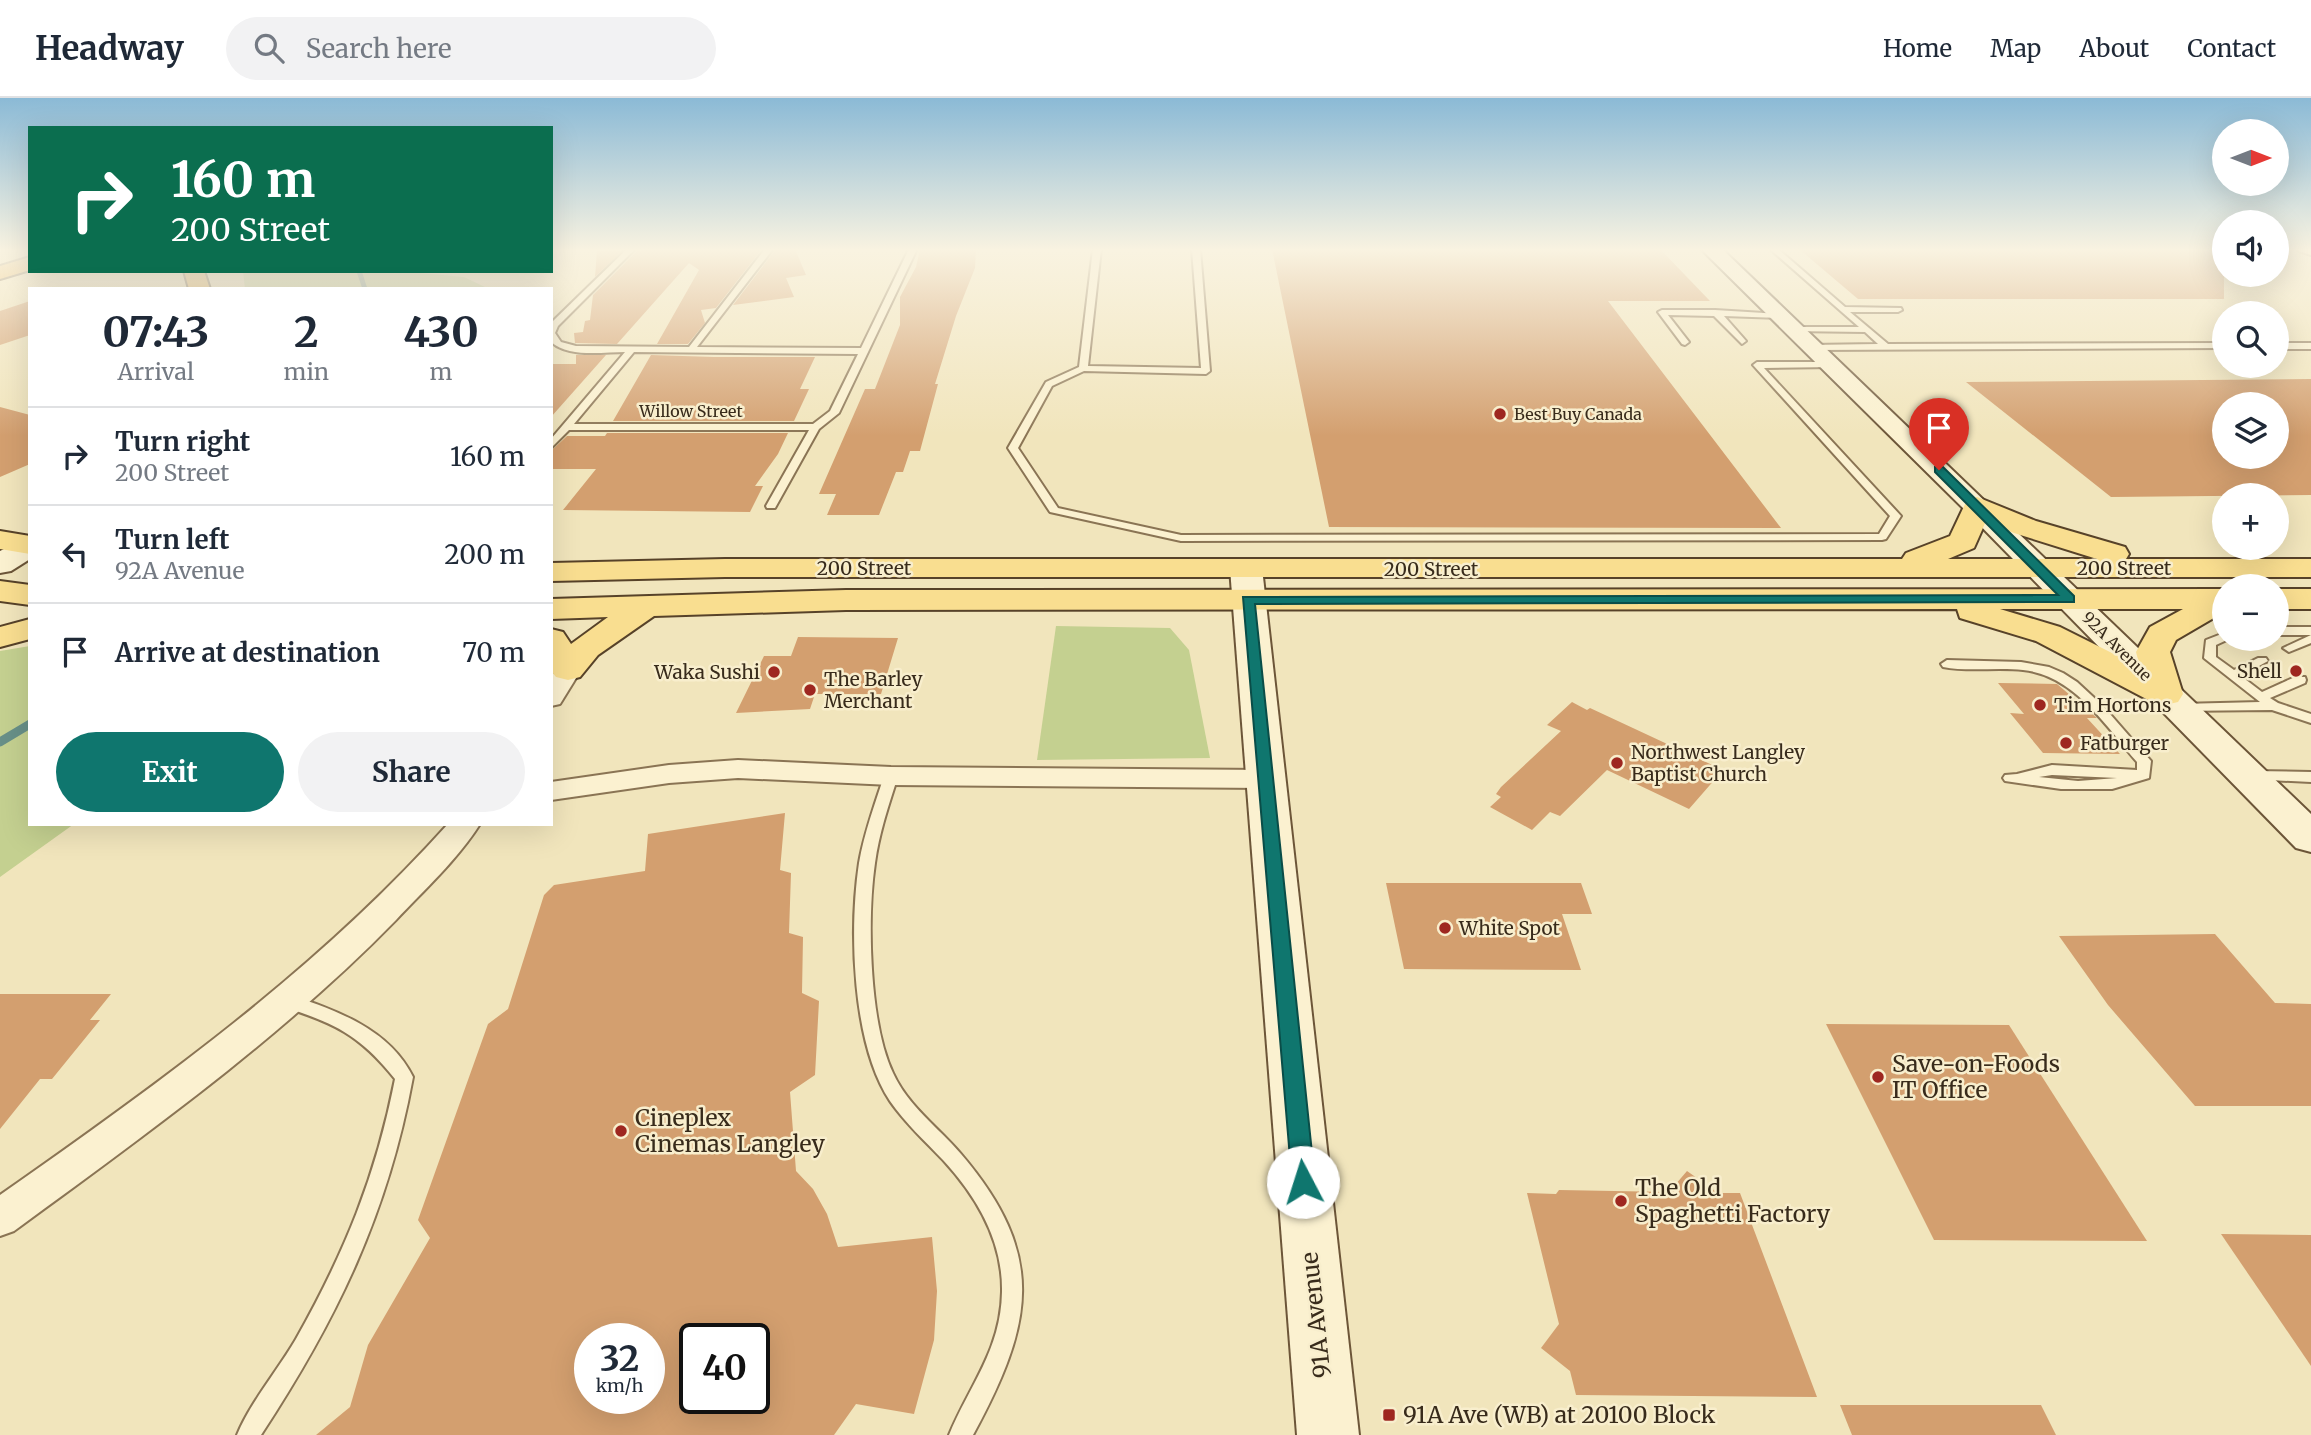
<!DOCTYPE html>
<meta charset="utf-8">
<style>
body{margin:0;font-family:Merriweather,serif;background:#f2f2f3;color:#1f2937;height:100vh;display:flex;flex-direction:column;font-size:26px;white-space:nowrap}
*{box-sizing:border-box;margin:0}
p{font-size:23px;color:#747a83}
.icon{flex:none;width:38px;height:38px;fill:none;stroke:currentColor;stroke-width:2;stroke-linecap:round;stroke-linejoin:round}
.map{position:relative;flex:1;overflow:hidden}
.side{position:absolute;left:28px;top:189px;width:525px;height:539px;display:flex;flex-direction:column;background:#fff;border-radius:0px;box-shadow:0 7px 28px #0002}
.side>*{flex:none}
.guide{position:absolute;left:28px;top:28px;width:525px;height:147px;border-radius:0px;box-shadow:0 7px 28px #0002;background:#0b6e4f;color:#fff;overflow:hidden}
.needle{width:46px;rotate:90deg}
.tools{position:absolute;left:2212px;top:21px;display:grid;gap:14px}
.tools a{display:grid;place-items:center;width:77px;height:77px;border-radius:50%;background:#fff;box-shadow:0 7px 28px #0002;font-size:35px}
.speed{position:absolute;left:574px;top:1225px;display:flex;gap:14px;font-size:35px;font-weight:700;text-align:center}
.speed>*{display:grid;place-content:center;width:91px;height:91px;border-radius:50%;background:#fff;box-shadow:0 7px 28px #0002;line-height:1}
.speed small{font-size:18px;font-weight:400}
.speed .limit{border:4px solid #111;border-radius:10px;background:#fff;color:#111}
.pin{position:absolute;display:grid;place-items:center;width:60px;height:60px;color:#fff;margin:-72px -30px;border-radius:50% 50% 50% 0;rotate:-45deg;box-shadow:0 0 7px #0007}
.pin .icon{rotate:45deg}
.me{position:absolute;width:77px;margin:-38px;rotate:355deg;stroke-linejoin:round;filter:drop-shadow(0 0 5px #0008)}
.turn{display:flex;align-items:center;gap:24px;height:147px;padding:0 28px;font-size:32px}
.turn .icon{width:91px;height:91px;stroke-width:2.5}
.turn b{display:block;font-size:49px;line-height:60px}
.eta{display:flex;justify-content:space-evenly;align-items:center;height:119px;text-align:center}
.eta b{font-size:42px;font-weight:700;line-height:49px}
.primary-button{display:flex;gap:14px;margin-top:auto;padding:14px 28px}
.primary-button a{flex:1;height:80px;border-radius:42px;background:#0f766e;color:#fff;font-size:28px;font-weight:700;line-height:80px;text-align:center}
.primary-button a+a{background:#f2f2f3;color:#1f2937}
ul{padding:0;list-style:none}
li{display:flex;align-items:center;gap:21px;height:98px;padding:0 28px;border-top:2px solid #e0e1e3}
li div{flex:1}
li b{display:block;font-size:26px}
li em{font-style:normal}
header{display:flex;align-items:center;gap:42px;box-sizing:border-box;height:98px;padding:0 35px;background:#fff;border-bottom:2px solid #e0e1e3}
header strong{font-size:33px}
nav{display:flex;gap:38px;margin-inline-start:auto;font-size:24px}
.search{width:490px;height:63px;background:#f2f2f3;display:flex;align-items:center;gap:18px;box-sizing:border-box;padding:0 24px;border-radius:38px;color:#747a83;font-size:26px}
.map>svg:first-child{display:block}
.green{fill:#c4d090}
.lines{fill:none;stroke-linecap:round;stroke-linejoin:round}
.stream-far1{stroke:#689088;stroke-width:5}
.stream{stroke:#689088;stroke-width:9}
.building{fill:#d39f6f;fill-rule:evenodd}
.lane-casing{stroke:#8a7454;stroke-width:4}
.street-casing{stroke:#8a7454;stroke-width:4}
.secondary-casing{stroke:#6c5538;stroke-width:4}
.primary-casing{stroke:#574229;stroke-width:4}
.highway-casing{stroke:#574229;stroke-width:4}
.lane{fill:#fbf1d0;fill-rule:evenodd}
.street{fill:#fbf1d0;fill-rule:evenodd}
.secondary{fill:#fbf1d0;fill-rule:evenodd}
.primary{fill:#f9de90;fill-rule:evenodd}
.highway{fill:#e9ab45;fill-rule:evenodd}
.route{fill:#0f766e;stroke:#0a4d48;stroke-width:2}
.poi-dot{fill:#9e2720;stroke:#f8eecd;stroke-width:2.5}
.labels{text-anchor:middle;stroke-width:5;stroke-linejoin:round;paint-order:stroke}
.far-street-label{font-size:16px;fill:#382b1b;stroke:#f8eecd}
.far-poi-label{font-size:16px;fill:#382b1b;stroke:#f8eecd;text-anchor:start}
.street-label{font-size:19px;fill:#382b1b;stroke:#f8eecd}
.poi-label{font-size:19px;fill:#382b1b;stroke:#f8eecd;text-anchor:start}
.near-poi-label{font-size:23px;fill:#382b1b;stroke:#f8eecd;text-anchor:start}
.near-street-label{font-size:23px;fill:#382b1b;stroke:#f8eecd}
</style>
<header>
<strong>Headway</strong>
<div class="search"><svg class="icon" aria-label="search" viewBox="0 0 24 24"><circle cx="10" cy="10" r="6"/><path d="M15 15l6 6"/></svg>Search here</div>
<nav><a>Home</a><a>Map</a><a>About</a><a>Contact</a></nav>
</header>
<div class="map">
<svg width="2311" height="1337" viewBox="0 0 2311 1337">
<rect width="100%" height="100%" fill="#f1e5bc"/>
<g class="green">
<polygon points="243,173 422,173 420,175 464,179 489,191 245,191"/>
<polygon points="1056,528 1170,530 1189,552 1210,660 1037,662"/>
<polygon points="30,548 30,726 74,726 0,779 0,553"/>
</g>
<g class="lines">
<polyline class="stream-far1" points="359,173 365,191"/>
<polyline class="stream" points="0,644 30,626"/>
</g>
<g class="building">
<polygon points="649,151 762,151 716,210 701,212 705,225 688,246 657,246 699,172 689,165 617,246 575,245 574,235 583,234 585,223 590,222 593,197 637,153"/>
<polygon points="776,151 795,151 806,177 786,180 794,199 733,207"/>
<polygon points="976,151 975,170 956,218 935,286 938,286 920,353 910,353 903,374 896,374 879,417 827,417 836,396 819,396 865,291 875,291 900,227 900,199 916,169 920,152"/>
<polygon points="1272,151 1660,151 1710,203 1608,203 1781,430 1329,429"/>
<polygon points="1799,151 2203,151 2224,162 2224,201 1858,201"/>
<polygon points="597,153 622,153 595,179"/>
<polygon points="30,203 30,237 0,247 0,213"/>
<polygon points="576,257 606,257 551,319 551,266 576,266"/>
<polygon points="651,257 714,259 815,259 800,291 809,291 794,323 613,323"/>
<path d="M2311,281V397L2111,399L1966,284ZM2224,306H2277V359H2224Z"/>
<polygon points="0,309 30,317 30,366 0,379"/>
<polygon points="607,335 788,335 778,356 755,388 763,388 750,414 563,412 596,371 551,371 551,353 567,338 605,338"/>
<polygon points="798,539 898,540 881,596 815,596 810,611 736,615 764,558 791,558"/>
<polygon points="1998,585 2057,586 2097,620 2087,620 2120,656 2043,655 2010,615 2024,616"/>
<polygon points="1572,604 1587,612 1590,610 1723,672 1689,711 1607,672 1560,718 1550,714 1532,732 1490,709 1501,699 1496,696 1501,689 1561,633 1547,627"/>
<path d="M785,715L780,772L791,775L789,835L803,839L802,895L819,903L815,977L790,994L796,1073L813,1091L827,1116L838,1149L932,1139L937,1193L934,1242L914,1316L856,1306L834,1337H316L350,1309L368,1247L430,1140L418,1122L488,926L508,911L544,797L554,787L645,773L648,736ZM590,1241H649V1300H590ZM695,1241H754V1300H695Z"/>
<polygon points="1386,785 1581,785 1592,816 1562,816 1581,872 1404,871"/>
<polygon points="2215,836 2275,905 2311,906 2311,1008 2195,1008 2108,907 2059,838"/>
<polygon points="0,896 111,896 90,922 100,922 52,981 40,981 0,1031"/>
<polygon points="1826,926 2009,927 2147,1143 1934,1142"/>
<polygon points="1687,1073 1718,1095 1740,1095 1817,1299 1576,1297 1570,1273 1541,1250 1559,1226 1527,1095 1556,1096 1559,1092 1669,1094"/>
<polygon points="2221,1136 2311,1137 2311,1268"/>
<polygon points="1840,1307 2041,1307 2056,1337 1852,1337"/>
</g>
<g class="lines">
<g class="lane-casing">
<g id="lane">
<path d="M627,151H635L558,228L555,235L561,244L576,248L689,249L765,151H773L697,249L861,250L909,151H917L839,315L819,331L775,410H767L766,408L809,332H569L551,350V341L625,254C603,254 569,260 551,244V225ZM634,254L858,256L830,313L813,326H574Z"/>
<polygon points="1093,151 1101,151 1088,268 1201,270 1192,151 1200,151 1210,273 1206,276 1084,273 1052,288 1018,350 1058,410 1181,437 1879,436 1890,418 1753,267 1757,264 1831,264 1834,265 1834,269 1764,270 1901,418 1886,441 1882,442 1181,443 1050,414 1008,350 1046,284 1079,269"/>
<polygon points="1770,151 1778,151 1845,209 1901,210 1902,212 1898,214 1850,214 1888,246 2224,245 2224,250 1812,252 1808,249 1809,247 1878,246 1865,234 1790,233 1789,231 1793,229 1859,229"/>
<polygon points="2298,151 2311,152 2311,157 2299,153"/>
<polygon points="1662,212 1715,212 1780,216 1784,218 1780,220 1724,218 1746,243 1742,246 1714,218 1668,217 1689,244 1685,247 1682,246 1658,214"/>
<rect x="2277" y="245" width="34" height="6"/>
<rect x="2277" y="529" width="34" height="8"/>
<polygon points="2224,535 2224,541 2229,541 2216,547 2216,559 2234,572 2258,560 2266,560 2268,563 2241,578 2262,594 2295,579 2305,579 2306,582 2305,585 2270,600 2278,605 2311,616 2311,625 2272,612 2175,613 2173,610 2175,607 2180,606 2260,604 2204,560 2206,542"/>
<polygon points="2311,537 2311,545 2289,554 2283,550"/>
<path d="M1947,562L2021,564L2049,569L2063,575L2077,584L2103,608L2151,663L2149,680L2112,691H2061L2005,683L2003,680L2005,677L2017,676L2052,667L2137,672V664C2106,628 2074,577 2023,572C1997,569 1968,574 1943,569L1941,566ZM2052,677L2117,680L2078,683L2039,679Z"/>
<path d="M891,673L898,678C889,706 879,735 875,765C867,820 869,925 893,975C908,1008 938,1029 961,1056C1048,1158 1033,1226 973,1337H949C969,1288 1001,1252 1002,1194C1003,1143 977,1099 943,1062C925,1043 905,1025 890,1003C852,946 849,832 859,765C864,735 875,706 884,678Z"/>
<polygon points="2253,673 2311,674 2311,684 2248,681 2246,678"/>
<path d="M287,896C335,912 389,930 413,979C388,1116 337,1221 261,1337H237C250,1305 278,1272 296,1241C345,1154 376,1078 395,981C359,936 334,925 281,908L278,903L281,898Z"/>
</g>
</g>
<g class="street-casing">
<g id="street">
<polygon points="568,564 577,567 581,572 560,606 551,608 551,579 559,567"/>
<polygon points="738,662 891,669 1265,672 1275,674 1279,681 1275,688 1265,690 891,687 738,680 669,685 551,702 551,684 669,667"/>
<path d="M448,726H480C458,761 424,792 396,822C281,940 146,1036 14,1133L0,1138V1097C160,985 317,872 448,726Z"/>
</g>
</g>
<g class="secondary-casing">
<g id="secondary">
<polygon points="1701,151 1722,151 2311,716 2311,754 2296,750 1967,414"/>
<polygon points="30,438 30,461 11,473 0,475 0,453"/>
<polygon points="1246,461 1257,463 1262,470 1359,1337 1297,1337 1230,470 1235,463"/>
</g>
</g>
<g class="primary-casing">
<g id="primary">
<path d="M1977,399L2036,423L2125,449L2129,456L2126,461H2311V479H725L551,483V465L725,461H1902L1906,455L1950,438L1967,402ZM1986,423L2014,435L2097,461H1948L1974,450Z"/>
<polygon points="0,433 30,438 30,456 0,451"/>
<polygon points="0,483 30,487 30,507 0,503"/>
<path d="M2224,491V514L2176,542L2170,554L2183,596L2178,604L2165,607L2152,604L2036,543L1960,520L1957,511L846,512L654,518L598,557L580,579L568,582L556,579L551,573V531L563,534L571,546L608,519L551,521V501L846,492ZM2000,511H2183L2150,529L2136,554L2140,569L2060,529Z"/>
<rect x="2277" y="491" width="34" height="20"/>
<polygon points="30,521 30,541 0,549 0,529"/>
</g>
</g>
<g class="highway-casing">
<g id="highway">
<polygon points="30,159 30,172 0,181 0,168"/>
<polygon points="184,173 204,173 210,191 189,191"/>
</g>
</g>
<use href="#lane" class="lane"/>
<use href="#street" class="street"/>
<use href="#secondary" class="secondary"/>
<use href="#primary" class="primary"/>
<use href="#highway" class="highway"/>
</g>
<linearGradient id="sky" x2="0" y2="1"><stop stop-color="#8bbad6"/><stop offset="0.45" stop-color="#f9f3e1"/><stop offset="1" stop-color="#f9f3e1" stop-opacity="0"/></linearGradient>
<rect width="2311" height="338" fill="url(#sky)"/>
<polygon class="route" points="1935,369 1943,369 2074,498 2074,504 1255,506 1315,1084 1311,1091 1303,1094 1296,1091 1292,1084 1243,499 2058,497 1935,374"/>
<g class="poi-dot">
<circle cx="1500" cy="316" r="7"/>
<circle cx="2296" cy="573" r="7"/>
<circle cx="774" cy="574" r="7"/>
<circle cx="810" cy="592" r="7"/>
<circle cx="2040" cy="607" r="7"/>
<circle cx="2066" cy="645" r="7"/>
<circle cx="1617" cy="665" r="7"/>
<circle cx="1445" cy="830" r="7"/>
<circle cx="1878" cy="979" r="7"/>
<circle cx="621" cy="1033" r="7"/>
<circle cx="1621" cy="1103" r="7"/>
<rect x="1382" y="1310" width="14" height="14" rx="3.5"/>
</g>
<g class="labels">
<g class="far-street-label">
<text x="691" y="319">Willow Street</text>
<text transform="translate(2117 548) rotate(45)" y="6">92A Avenue</text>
</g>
<g class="far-poi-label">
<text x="1514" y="322">Best Buy Canada</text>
</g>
<g class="street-label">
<text x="864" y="477">200 Street</text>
<text x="2124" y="477">200 Street</text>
<text x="1431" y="478">200 Street</text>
</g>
<g class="poi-label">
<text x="2282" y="580" text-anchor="end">Shell</text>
<text x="760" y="581" text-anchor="end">Waka Sushi</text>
<text x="824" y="588">The Barley<tspan x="824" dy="22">Merchant</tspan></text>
<text x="2054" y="614">Tim Hortons</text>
<text x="2080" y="652">Fatburger</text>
<text x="1631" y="661">Northwest Langley<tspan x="1631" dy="22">Baptist Church</tspan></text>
<text x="1459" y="837">White Spot</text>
</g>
<g class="near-poi-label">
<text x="1892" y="974">Save-on-Foods<tspan x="1892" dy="26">IT Office</tspan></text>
<text x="635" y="1028">Cineplex<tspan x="635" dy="26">Cinemas Langley</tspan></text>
<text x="1635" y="1098">The Old<tspan x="1635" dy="26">Spaghetti Factory</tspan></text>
<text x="1403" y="1325">91A Ave (WB) at 20100 Block</text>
</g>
<g class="near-street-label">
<text transform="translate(1316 1217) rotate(-96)" y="8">91A Avenue</text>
</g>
</g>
</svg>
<div class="tools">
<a><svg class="needle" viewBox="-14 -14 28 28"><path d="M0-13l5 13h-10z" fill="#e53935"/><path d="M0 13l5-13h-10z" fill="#747a83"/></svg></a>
<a><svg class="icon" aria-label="sound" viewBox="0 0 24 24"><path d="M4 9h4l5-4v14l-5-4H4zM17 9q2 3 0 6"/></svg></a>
<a><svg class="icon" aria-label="search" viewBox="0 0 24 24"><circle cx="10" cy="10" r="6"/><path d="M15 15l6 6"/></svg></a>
<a><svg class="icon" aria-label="layers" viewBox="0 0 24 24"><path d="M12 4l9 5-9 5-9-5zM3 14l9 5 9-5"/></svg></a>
<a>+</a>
<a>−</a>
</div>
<div class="speed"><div>32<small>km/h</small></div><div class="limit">40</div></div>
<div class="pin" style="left:1939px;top:372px;background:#d93025"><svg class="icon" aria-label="arrive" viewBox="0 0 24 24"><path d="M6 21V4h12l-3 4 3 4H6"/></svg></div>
<svg class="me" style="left:1303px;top:1084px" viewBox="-20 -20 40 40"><circle r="19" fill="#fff"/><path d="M0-13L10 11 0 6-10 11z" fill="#0f766e"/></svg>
<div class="guide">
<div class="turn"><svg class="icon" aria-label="right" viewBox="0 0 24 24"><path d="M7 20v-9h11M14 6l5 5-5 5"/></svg><div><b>160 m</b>200 Street</div></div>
</div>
<section class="side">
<div class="eta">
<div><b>07:43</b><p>Arrival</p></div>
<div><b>2</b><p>min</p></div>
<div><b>430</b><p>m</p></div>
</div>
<ul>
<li><svg class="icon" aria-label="right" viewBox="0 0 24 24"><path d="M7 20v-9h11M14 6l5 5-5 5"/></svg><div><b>Turn right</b><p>200 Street</p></div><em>160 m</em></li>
<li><svg class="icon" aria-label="left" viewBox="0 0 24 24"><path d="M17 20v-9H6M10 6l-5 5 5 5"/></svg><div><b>Turn left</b><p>92A Avenue</p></div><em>200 m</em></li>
<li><svg class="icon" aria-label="arrive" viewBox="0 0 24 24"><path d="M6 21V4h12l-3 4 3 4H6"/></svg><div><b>Arrive at destination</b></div><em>70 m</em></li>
</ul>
<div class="primary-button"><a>Exit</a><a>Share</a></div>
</section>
</div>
